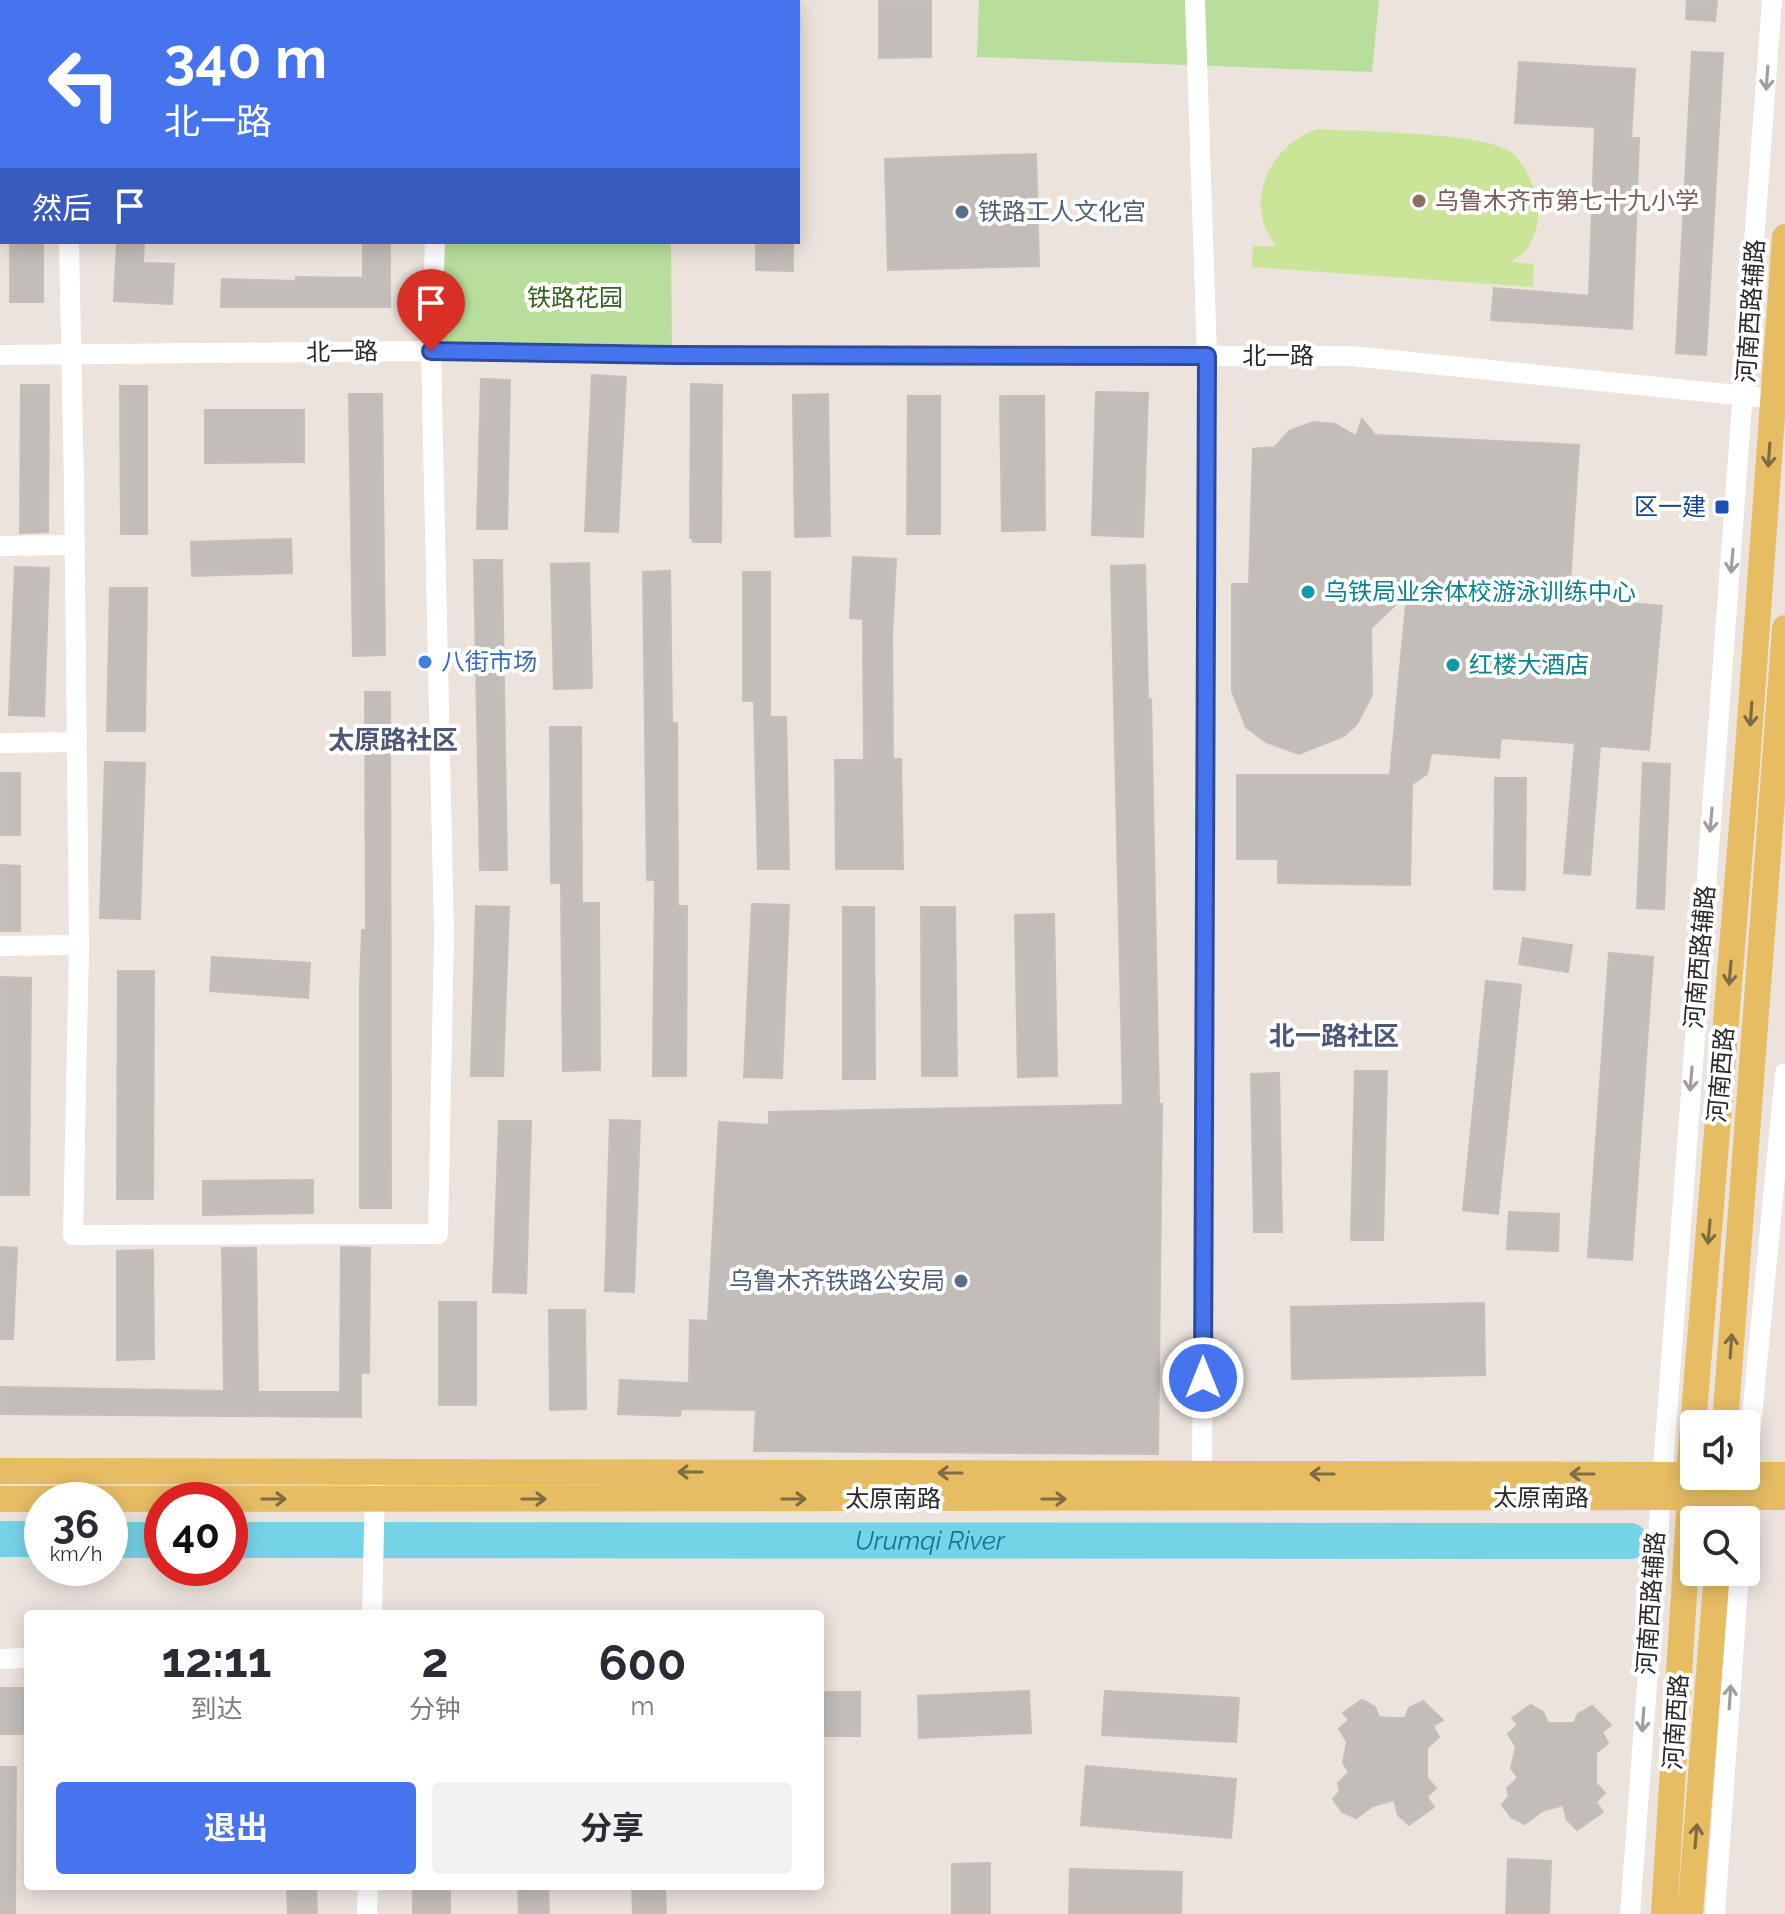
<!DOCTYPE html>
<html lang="zh">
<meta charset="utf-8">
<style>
body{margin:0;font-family:Raleway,"Noto Sans SC",sans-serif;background:#f2f2f3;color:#2b2b33;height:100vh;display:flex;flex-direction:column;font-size:30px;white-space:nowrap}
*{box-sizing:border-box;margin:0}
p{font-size:26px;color:#7c7c81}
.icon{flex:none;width:44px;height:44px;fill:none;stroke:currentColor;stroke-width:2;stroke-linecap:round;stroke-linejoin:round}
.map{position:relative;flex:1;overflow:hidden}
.panel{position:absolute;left:24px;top:1610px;width:800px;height:280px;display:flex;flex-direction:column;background:#fff;border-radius:8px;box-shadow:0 4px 20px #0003}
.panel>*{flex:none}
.hud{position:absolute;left:0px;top:0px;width:800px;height:244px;box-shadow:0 4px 20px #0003;background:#4674ee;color:#fff;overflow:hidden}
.controls{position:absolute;left:1680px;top:1410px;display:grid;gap:16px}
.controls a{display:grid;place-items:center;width:80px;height:80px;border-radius:8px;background:#fff;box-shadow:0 4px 20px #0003;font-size:40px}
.speed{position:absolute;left:24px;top:1482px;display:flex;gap:16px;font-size:40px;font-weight:700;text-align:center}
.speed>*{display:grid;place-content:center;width:104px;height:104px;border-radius:50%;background:#fff;box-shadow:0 4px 20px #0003;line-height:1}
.speed small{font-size:20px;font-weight:400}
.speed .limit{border:12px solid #d22;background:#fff;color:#111}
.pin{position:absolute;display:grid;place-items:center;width:68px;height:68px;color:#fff;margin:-82px -34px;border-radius:50% 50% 50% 0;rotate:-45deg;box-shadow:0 0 8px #0007}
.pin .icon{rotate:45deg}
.me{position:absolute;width:88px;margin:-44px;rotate:0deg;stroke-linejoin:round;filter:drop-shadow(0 0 6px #0008)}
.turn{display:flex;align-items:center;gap:28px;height:168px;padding:0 32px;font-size:36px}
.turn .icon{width:104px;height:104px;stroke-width:2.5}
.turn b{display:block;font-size:56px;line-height:68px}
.then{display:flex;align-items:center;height:76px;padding:0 32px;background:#0003;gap:16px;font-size:30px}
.eta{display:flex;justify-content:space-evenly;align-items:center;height:136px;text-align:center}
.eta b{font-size:48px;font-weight:700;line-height:56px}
.button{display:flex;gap:16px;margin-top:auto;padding:16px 32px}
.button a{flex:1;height:92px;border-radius:8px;background:#4674ee;color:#fff;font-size:32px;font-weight:700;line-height:92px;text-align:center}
.button a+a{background:#f2f2f3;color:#2b2b33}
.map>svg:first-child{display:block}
.green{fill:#b8de9c}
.pitch{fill:#cbe598}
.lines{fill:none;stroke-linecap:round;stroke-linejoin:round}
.river{stroke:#75d3e7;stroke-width:36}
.building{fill:#c3bdb9;stroke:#c6bfb6;stroke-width:2}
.minor{stroke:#fff;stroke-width:20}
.major{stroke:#e7bd64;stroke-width:26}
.oneway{stroke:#9f9f9f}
.oneway2{stroke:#7e6c44}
.route-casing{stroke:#2e4b9b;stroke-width:20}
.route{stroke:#4674ee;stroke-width:14}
.education-dot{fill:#8d6e63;stroke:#fff;stroke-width:3}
.service-dot{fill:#5c6f8a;stroke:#fff;stroke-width:3}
.transit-dot{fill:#1a4fb4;stroke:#fff;stroke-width:3}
.culture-dot{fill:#0f9aa8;stroke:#fff;stroke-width:3}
.shop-dot{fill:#3f7fe0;stroke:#fff;stroke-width:3}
.labels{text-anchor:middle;stroke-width:8;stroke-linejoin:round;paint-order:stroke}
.education-label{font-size:24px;fill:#785e54;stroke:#fff;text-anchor:start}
.service-label{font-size:24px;fill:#4e5e75;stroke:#fff;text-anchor:start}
.park-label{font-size:24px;fill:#32621e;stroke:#fff}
.street-label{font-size:24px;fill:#292929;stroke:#fff}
.transit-label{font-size:24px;fill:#164399;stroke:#fff;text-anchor:end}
.culture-label{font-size:24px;fill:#0d838f;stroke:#fff;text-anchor:start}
.shop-label{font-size:24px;fill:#366cbe;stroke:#fff;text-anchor:start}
.neighbourhood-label{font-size:26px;font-weight:bold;fill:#4d5877;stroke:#fff}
.water-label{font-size:26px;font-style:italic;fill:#167291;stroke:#fff}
</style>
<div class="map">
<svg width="1785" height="1914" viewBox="0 0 1785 1914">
<rect width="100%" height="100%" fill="#ebe3dc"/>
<g class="green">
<polygon points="979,0 1379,0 1372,72 977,57"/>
<polygon points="435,242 671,242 672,355 431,351"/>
</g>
<path class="pitch" d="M1318,129C1358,132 1480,132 1509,151C1522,159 1533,182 1537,198C1542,213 1536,238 1525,251C1522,255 1515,259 1511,262L1534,264L1533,287L1252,267L1253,246H1276C1242,204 1269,144 1318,129Z"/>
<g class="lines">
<g class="river">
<polyline points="0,1539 42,1539"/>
<polyline points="110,1540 162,1540"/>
<path id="s1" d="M230,1540L1630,1541"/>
</g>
</g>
<g class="building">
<polygon points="879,0 931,0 931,57 879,58"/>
<polygon points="1687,0 1717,0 1715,21 1686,19"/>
<polygon points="1692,52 1723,53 1706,355 1676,353"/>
<polygon points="1519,62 1635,69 1631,138 1639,138 1632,329 1491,320 1494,288 1589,296 1595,127 1515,123"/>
<polygon points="1036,154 1039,266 888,270 885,159"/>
<rect x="10" y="242" width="33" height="60"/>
<polygon points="117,242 144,242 143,263 174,264 172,304 114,301"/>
<polygon points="363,242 390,242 390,307 221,307 222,279 296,281 296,277 363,278"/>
<polygon points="756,242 793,242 793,271 756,270"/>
<polygon points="592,375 626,377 618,532 585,531"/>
<polygon points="481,379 510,380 507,529 477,529"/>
<polygon points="691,384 722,385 721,542 693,542 693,538 690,538"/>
<polygon points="21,385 49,385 48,532 20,533"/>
<polygon points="120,386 147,386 147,534 121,534"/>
<polygon points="1096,392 1148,393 1143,537 1092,535"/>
<polygon points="349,394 382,394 385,655 353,656"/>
<polygon points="828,394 830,536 795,537 793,395"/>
<polygon points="908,396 940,396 940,534 907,534"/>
<polygon points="1000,396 1044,396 1045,530 1002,531"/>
<polygon points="205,410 304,410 304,462 205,463"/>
<polygon points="1362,419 1375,435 1579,445 1569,598 1662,606 1649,750 1600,746 1590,875 1564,873 1575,743 1501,738 1499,758 1431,753 1427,774 1412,784 1410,885 1278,883 1278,859 1237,859 1237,775 1390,775 1407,594 1371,628 1372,695 1357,724 1344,736 1299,754 1266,742 1246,727 1232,691 1232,584 1249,584 1253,449 1275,447 1289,431 1313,422 1335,424 1356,436"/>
<polygon points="291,539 292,573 192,576 191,542"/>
<polygon points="853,557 896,559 892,635 893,759 901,759 903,869 836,869 835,760 864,760 863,619 850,618"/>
<polygon points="474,560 502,560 507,870 480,870"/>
<polygon points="589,563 592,688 554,689 551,564"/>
<polygon points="1145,565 1148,699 1151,699 1159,1104 1162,1104 1158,1454 754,1451 756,1410 681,1409 680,1416 618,1414 620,1380 689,1383 690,1320 708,1321 719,1122 769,1125 769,1112 1123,1105 1111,566"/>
<polygon points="15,567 49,568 44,716 9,715"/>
<polygon points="670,571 672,723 677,723 678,906 687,906 686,1076 653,1076 655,880 647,880 643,572"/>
<polygon points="743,572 770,572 770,717 786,717 789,869 758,869 754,701 743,701"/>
<polygon points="110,588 147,588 145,731 107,731"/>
<polygon points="365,692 390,692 391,1208 360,1208 360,986 362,930 366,930"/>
<polygon points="550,727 581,727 582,903 599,903 600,1070 563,1071 561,883 551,883"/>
<polygon points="105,762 145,763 140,919 100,918"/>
<polygon points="1643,763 1670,764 1664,909 1637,908"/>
<rect x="0" y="773" width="20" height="62"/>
<polygon points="1495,778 1526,778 1525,890 1494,889"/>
<polygon points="1,865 20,866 20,931 0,931"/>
<polygon points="752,904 789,905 782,1078 744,1077"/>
<polygon points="476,906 509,907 503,1076 471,1076"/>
<polygon points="843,907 874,907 875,1079 843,1079"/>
<polygon points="921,907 955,907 957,1076 922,1076"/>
<polygon points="1054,914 1057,1076 1018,1077 1015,915"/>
<polygon points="1523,938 1572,945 1568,972 1519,964"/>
<polygon points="1609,953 1653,957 1632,1260 1588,1257"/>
<polygon points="212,957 310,963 308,998 210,991"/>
<polygon points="118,971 154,971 153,1199 117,1199"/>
<polygon points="0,977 31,978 29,1195 0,1195"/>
<polygon points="1486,981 1521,985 1498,1214 1463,1210"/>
<polygon points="1355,1071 1387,1071 1383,1240 1351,1240"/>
<polygon points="1279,1073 1282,1232 1254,1232 1251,1074"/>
<polygon points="610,1120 640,1121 634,1292 605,1291"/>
<polygon points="499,1121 531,1121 526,1293 493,1292"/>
<polygon points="313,1180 313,1213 203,1215 203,1181"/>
<polygon points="1509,1212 1559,1214 1558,1251 1507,1249"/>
<polygon points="0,1247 17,1248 13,1339 0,1339"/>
<polygon points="341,1247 370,1248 369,1373 361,1373 361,1417 0,1414 0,1387 224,1391 222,1248 256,1248 258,1392 340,1392"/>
<polygon points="153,1250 154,1359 117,1360 117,1251"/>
<rect x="439" y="1302" width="37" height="103"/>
<polygon points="1484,1303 1485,1375 1292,1379 1291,1307"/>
<polygon points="549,1310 585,1310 586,1409 550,1410"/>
<rect x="0" y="1688" width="28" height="46"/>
<polygon points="1029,1691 1031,1733 919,1738 918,1696"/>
<polygon points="1105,1691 1239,1698 1236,1742 1102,1735"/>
<rect x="820" y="1692" width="40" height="44"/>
<polygon points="1362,1700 1375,1707 1379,1717 1389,1718 1405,1718 1409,1708 1423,1701 1443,1720 1433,1726 1439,1737 1427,1748 1427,1778 1436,1788 1427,1797 1434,1807 1409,1825 1398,1815 1394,1800 1373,1806 1356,1818 1342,1812 1333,1799 1340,1791 1338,1783 1349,1772 1343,1763 1347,1742 1339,1729 1349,1720 1343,1713"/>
<polygon points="1531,1705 1543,1712 1548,1723 1574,1723 1578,1714 1592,1706 1611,1725 1602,1732 1608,1743 1596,1753 1596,1783 1605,1793 1596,1802 1603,1812 1577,1830 1567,1820 1563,1805 1542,1811 1525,1824 1511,1817 1502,1805 1509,1796 1507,1788 1518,1778 1511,1768 1516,1747 1508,1734 1518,1725 1512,1718"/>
<polygon points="1086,1766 1236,1779 1231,1838 1081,1825"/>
<polygon points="0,1767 16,1767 15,1914 0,1914"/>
<polygon points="1508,1859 1551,1861 1549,1914 1506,1914"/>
<polygon points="990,1863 990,1914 952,1914 952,1864"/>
<polygon points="1070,1869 1182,1872 1181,1914 1069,1914"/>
<polygon points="287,1886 316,1886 317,1914 288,1914"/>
<rect x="413" y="1886" width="37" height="28"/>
<polygon points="518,1886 548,1886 549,1914 519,1914"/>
<polygon points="632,1886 665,1886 666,1914 633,1914"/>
</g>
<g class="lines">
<g class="minor">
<polyline points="64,0 64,2"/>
<polyline points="1195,0 1207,356 1202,1487"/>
<polyline points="445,2 446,0"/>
<polyline points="69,242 74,484 79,945 73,1235 438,1234 444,934 431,351 435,242"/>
<polyline points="0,355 431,351 672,355 1351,356 1757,397"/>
<polyline points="0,546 75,545"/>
<polyline points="0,743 77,742"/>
<polyline points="0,946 79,945"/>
<polyline points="1742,1520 1785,1073"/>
<polyline points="372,1614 375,1486"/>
<polyline points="0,1659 28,1658"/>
<polyline points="367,1914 368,1886"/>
<path d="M1630,1914C1673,1276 1729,638 1772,0"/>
<polyline points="1715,1914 1739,1572"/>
</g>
<g class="major">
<polyline points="1725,1424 1785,628"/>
<polyline points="0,1471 1694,1475"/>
<polyline points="1746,1475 1785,1475"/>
<polyline points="0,1499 1785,1497"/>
<polyline points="1720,1520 1722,1476"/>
<polyline points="1664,1914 1690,1498 1689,1475 1747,764 1785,237"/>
<polyline points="1690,1914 1717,1572"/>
</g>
</g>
<defs><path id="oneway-shaft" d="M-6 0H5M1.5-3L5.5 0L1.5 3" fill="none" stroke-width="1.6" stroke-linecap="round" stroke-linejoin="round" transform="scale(2)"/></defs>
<g class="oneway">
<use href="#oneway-shaft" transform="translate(1767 78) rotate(94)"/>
<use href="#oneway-shaft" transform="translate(1732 561) rotate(95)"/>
<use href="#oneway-shaft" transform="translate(1711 820) rotate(95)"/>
<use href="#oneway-shaft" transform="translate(1691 1079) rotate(95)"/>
<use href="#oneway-shaft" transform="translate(1730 1697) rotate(-86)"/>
<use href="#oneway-shaft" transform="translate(1643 1720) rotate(94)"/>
</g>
<g class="oneway2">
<use href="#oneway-shaft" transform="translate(1769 455) rotate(94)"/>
<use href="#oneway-shaft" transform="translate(1751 714) rotate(94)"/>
<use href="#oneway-shaft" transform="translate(1730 973) rotate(95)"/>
<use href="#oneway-shaft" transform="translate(1709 1232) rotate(95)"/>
<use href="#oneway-shaft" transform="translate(1731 1346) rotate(-86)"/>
<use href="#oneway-shaft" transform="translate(690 1472) rotate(-180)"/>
<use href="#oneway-shaft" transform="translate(950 1473) rotate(-180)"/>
<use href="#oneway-shaft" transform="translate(1322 1474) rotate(-180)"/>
<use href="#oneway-shaft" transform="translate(1582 1474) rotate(-180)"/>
<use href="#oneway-shaft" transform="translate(274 1499)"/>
<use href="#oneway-shaft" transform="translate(534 1499)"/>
<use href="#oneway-shaft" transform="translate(794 1499)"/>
<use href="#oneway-shaft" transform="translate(1054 1499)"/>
<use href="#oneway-shaft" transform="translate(1696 1836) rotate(-85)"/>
</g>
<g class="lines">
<g class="route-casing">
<polyline id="route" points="431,351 672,355 1207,356 1203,1378"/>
</g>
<use href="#route" class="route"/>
</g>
<circle class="education-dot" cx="1419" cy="201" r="8"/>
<g class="service-dot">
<circle cx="962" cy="212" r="8"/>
<circle cx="961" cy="1281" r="8"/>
</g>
<rect class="transit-dot" x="1714" y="499" width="16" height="16" rx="4"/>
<g class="culture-dot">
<circle cx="1308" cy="592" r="8"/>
<circle cx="1453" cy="665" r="8"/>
</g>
<circle class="shop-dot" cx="425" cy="662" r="8"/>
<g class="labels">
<g class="education-label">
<text x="1435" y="209">乌鲁木齐市第七十九小学</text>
</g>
<g class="service-label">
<text x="978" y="220">铁路工人文化宫</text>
<text x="945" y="1289" text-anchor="end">乌鲁木齐铁路公安局</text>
</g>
<g class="park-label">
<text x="575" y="306">铁路花园</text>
</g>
<g class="street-label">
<text transform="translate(1751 311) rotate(-86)" y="8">河南西路辅路</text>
<text transform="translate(342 352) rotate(-1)" y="8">北一路</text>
<text x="1278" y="364">北一路</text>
<text transform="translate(1700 957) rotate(-85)" y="8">河南西路辅路</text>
<text transform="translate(1721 1075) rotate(-85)" y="8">河南西路</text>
<text x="1541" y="1506">太原南路</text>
<text x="893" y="1507">太原南路</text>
<text transform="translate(1651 1603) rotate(-86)" y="8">河南西路辅路</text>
<text transform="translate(1676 1722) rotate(-86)" y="8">河南西路</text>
</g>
<g class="transit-label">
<text x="1706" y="515">区一建</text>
</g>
<g class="culture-label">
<text x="1324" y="600">乌铁局业余体校游泳训练中心</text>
<text x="1469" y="673">红楼大酒店</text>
</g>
<g class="shop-label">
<text x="441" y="670">八街市场</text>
</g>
<g class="neighbourhood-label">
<text x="393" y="749">太原路社区</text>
<text x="1334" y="1045">北一路社区</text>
</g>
<g class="water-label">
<text dy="9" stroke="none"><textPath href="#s1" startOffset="700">Urumqi River</textPath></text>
</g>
</g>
</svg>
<div class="controls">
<a><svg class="icon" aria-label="sound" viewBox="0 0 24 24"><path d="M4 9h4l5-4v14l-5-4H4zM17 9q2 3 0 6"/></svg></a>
<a><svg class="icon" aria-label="search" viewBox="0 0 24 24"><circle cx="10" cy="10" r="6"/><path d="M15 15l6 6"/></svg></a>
</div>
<div class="speed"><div>36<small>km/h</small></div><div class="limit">40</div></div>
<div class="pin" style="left:431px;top:351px;background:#d93025"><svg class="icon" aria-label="arrive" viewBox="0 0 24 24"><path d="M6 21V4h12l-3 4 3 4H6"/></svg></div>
<svg class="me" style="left:1203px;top:1378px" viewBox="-20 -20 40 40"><circle r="17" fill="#4674ee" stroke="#fff" stroke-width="3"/><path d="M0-11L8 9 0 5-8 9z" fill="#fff"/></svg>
<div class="hud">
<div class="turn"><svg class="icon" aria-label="left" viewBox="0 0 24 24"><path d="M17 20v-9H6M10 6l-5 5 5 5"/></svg><div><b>340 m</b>北一路</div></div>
<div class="then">然后<svg class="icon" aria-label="arrive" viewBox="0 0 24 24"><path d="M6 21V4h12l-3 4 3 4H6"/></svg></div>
</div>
<section class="panel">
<div class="eta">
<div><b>12:11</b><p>到达</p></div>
<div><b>2</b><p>分钟</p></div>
<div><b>600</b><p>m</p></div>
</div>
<div class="button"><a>退出</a><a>分享</a></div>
</section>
</div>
